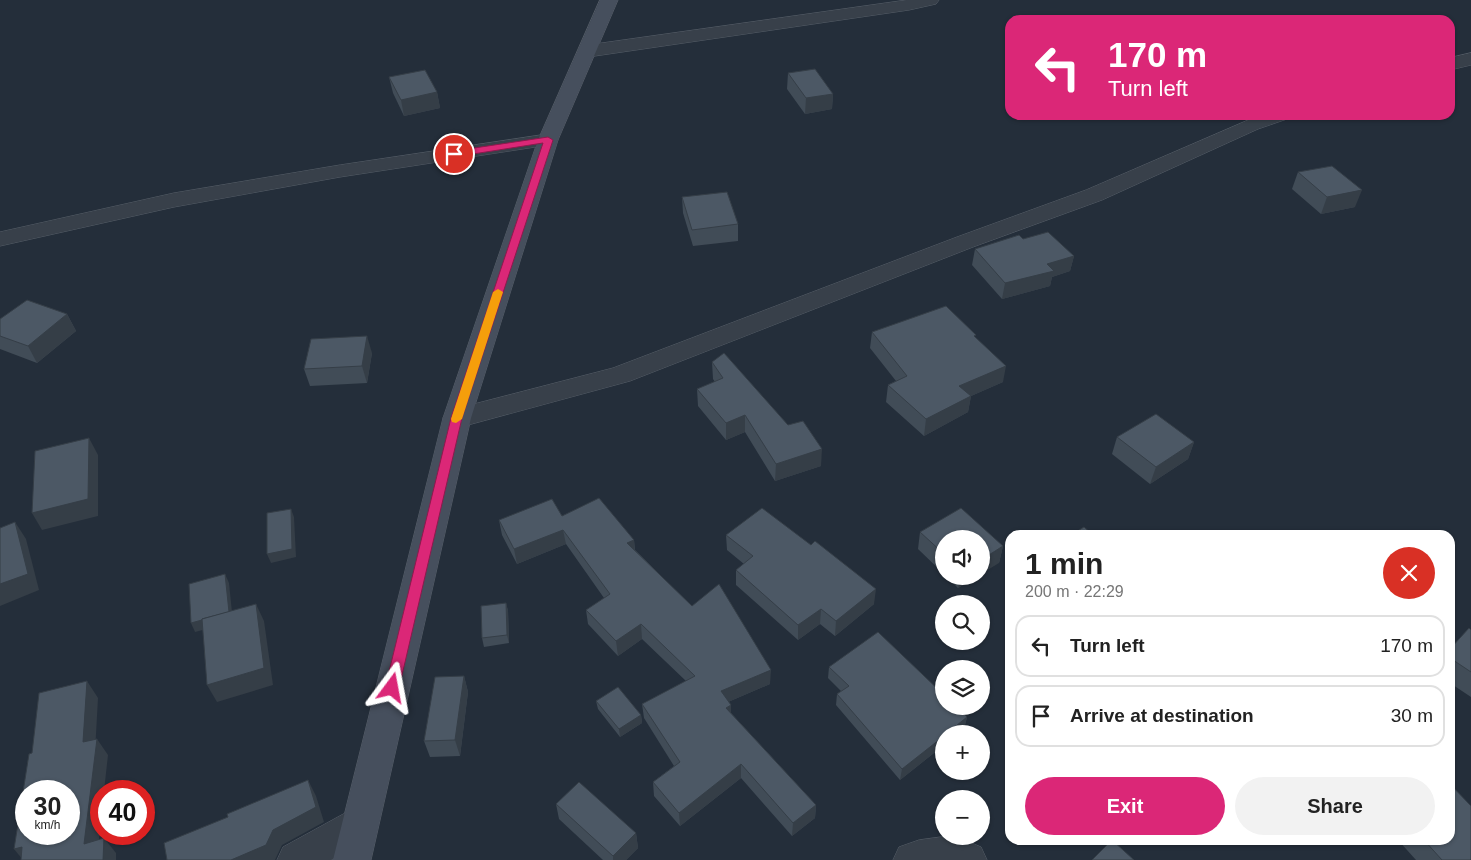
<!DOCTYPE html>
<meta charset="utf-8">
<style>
body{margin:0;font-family:Helvetica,sans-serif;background:#f2f2f2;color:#222;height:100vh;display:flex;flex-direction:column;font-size:19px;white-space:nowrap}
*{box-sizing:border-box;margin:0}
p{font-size:16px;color:#767676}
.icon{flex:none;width:28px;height:28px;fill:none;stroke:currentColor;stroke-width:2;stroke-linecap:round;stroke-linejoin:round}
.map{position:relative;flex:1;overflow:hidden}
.drawer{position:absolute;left:1005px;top:530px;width:450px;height:315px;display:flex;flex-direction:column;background:#fff;border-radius:15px;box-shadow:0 1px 4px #0004}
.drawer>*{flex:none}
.guide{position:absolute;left:1005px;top:15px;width:450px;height:105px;border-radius:15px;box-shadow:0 1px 4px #0004;background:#db2777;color:#fff;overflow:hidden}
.buttons{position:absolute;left:935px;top:530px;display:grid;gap:10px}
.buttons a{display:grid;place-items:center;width:55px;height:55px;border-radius:50%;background:#fff;box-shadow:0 1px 4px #0004;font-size:25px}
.speed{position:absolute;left:15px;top:780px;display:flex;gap:10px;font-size:25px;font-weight:700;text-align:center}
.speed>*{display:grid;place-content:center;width:65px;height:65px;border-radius:50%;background:#fff;box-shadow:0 1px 4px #0004;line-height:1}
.speed small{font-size:12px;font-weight:400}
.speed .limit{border:8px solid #d22;background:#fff;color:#111}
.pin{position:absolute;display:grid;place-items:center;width:42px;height:42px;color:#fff;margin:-21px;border:2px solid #fff;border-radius:50%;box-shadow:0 1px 5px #0007}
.me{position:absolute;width:55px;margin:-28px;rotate:13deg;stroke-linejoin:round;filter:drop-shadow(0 0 4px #0008)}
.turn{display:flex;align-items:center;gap:18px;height:105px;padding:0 20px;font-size:22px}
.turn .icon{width:65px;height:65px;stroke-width:2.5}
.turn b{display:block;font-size:35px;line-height:42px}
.round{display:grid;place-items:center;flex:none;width:52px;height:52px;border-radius:26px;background:#f2f2f2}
.head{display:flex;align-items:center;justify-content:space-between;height:85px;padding:0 20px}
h1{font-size:30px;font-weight:700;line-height:38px}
.button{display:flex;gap:10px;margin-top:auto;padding:10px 20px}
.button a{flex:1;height:58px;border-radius:30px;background:#db2777;color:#fff;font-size:20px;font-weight:700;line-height:58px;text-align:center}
.button a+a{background:#f2f2f2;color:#222}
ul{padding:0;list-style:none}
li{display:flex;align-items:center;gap:15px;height:62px;margin:0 10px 8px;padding:0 10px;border:2px solid #e0e0e0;border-radius:15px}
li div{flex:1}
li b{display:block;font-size:19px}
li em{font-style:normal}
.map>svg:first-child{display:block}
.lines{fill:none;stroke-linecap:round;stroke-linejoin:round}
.street-casing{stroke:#565e68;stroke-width:1}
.secondary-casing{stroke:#565e68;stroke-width:1}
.street{fill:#38404a;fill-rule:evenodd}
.secondary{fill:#464f5d;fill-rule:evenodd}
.wall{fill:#414c57}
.shaded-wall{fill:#353e47}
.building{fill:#4c5865;stroke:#353e47;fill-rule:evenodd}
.route{fill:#db2777;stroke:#8e194d}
.slow{fill:#f59e0b}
</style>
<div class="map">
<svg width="1471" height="860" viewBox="0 0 1471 860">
<rect width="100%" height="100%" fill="#242e3a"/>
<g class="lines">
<g class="street-casing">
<g id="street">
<polygon points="907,0 939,0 936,4 909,10 588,57 581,55 579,51 581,47 588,45"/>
<polygon points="1471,53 1471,65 1450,70 1450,58"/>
<polygon points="1260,115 1290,115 1287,119 1258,129 1102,200 973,247 630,381 457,428 447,425 443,418 447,411 613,368 957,237 1086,190"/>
<polygon points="548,134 555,136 558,140 555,144 340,177 174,207 0,246 0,232 174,193 340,165"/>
<polygon points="360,807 373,812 378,824 373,836 331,860 277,860 283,847 347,812"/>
<polygon points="941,837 962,839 981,847 987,860 893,860 899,847 919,840"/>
</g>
</g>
<g class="secondary-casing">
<polygon id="secondary" points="600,0 618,0 558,140 471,418 371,860 333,860 443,418 538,140"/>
</g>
<use href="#street" class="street"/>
<use href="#secondary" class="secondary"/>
</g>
<g class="wall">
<polygon points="788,73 833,94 832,109 805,114 787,89"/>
<polygon points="389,77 437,92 440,108 404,116 393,93"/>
<polygon points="1298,172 1355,207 1321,214 1292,189"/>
<polygon points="682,197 738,224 738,241 693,246 683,213"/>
<polygon points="1023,239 1074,256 1070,271 1052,277 1050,286 1002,299 972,265 975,249"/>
<polygon points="67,314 76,331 37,363 0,349 0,319"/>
<polygon points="872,332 975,338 1003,382 971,396 968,412 924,436 886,402 888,385 896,381 870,348"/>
<polygon points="372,353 367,383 310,386 304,369"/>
<polygon points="712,362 821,466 775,481 745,432 726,440 698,406 697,389 715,382 713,379"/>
<polygon points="1117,437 1194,442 1188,459 1150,484 1112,454"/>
<polygon points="562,516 634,540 635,550 770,684 728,702 731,705 731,713 816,805 815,818 792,836 741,778 680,826 654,796 653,782 674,766 644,718 642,704 686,681 642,639 618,656 588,624 586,610 604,598 566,544 517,564 502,535 499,520"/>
<polygon points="920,532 1003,546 999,563 944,539 944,574 918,549"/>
<polygon points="726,535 874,604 835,636 820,624 798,640 736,585 736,570 744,564 727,550"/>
<polygon points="946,576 978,576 958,588"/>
<polygon points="506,603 508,611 509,643 484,647 482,638"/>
<polygon points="1471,630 1471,697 1450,683 1450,649"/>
<polygon points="829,667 967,717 964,729 944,734 944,745 900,780 836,705 837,694 841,691 828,678"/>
<polygon points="464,676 468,692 460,756 430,757 424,741"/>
<polygon points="596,701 641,715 642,723 620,737 598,709"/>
<polygon points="556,804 636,833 638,848 626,860 603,860 559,819"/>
<polygon points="1398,840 1450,840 1471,860 1416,860"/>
</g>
<g class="shaded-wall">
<polygon points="437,92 440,108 404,116 401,100"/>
<polygon points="833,94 832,109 805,114 806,98"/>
<polygon points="1362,190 1355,207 1321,214 1327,197"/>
<polygon points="1074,256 1070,271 1052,277 1050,286 1002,299 1005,283 1047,264"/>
<polygon points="67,314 76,331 37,363 28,346"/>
<polygon points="367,336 372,353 367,383 362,366"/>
<polygon points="1006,366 1003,382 971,396 968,412 924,436 926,419 959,386"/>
<polygon points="745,415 745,432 726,440 726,423"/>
<polygon points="89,438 98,455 98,516 42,530 32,513"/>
<polygon points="1194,442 1188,459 1150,484 1156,467"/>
<polygon points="822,449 821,466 775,481 776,464"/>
<polygon points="291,509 294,517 296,557 271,563 267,554"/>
<polygon points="15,522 26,539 39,590 0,606 0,584"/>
<polygon points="563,530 566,544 517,564 514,549"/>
<polygon points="634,540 635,554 627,543"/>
<polygon points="1003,546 999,563 981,574 981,560"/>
<polygon points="225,574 229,583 233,622 195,632 191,623"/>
<polygon points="961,576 978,576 958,588"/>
<polygon points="876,589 874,604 835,636 836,621"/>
<polygon points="506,603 508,611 509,643 507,635"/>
<polygon points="256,604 264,621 273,685 217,702 207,685"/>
<polygon points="821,609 820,624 798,640 798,625"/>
<polygon points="641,624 642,639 618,656 616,641"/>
<polygon points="771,670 770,684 721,705 721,691"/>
<polygon points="464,676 468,692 460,756 455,740"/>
<polygon points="87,681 98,698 95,752 97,739 108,755 104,791 101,791 101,819 97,859 84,844 83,742"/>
<polygon points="731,705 731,719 726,708"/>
<polygon points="641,715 642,723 620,737 619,729"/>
<polygon points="967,717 964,729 958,734 946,734"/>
<polygon points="944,736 944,745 900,780 902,769"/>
<polygon points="741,764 741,778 680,826 679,813"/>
<polygon points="308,780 316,796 324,822 282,845 275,860 231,860 273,830"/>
<polygon points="816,805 815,818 792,836 793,823"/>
<polygon points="636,833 638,848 626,860 613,860 613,856"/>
<polygon points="104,838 116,853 116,860 103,860"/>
<polygon points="22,847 23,860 14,849"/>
</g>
<g class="building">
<polygon points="815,69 833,94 806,98 788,73"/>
<polygon points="425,70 437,92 401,100 389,77"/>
<polygon points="1332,166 1362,190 1327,197 1298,172"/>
<polygon points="727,192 738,224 692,230 682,197"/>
<polygon points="1048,232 1074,256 1047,264 1054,271 1005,283 975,249 1019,235 1023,239"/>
<polygon points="27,300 67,314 28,346 0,336 0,319"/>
<polygon points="946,306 976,335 974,336 1006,366 959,386 971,396 926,419 888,385 907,376 872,332"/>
<polygon points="367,336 362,366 304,369 311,339"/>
<polygon points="724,353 788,425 803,421 822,449 776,464 745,415 726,423 697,389 723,378 712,362"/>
<polygon points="1156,414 1194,442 1156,467 1117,437"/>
<polygon points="89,438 88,499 32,513 35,451"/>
<polygon points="599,498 634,540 627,543 692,606 719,584 771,670 721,691 731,705 726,708 816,805 793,823 741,764 679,813 653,782 680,762 642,704 695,676 641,624 616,641 586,610 610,594 563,530 514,549 499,520 552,499 562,516"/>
<polygon points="762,508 811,545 815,541 876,589 836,621 821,609 798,625 736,570 753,556 726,535"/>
<polygon points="961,508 1003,546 981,560 981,539 944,539 944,554 920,532"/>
<polygon points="291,509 292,549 267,554 267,513"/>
<polygon points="15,522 28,574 0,584 0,528"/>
<polygon points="1084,527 1093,535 1071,535"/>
<polygon points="225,574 229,612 202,619 202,620 191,623 189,584"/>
<polygon points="506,603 507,635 482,638 481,606"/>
<polygon points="256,604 264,668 207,685 202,619"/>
<polygon points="1469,628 1471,630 1471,672 1450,658 1450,649"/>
<polygon points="878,632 944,695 944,706 956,706 967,717 946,734 944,734 944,736 902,769 837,694 849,686 829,667"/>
<polygon points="464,676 455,740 424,741 435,677"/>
<path d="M87,681L83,742L97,739L84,844L104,838L103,860H21L22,847L14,849L29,754L32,753L39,693ZM26,791H69V834H26Z"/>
<polygon points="618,687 641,715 619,729 596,701"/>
<polygon points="308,780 316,807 273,830 266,845 231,860 167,860 164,843 228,817 227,814"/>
<polygon points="579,782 636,833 613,856 556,804"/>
<polygon points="1450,784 1471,806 1471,859 1470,860 1442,860 1424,840 1450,840"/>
<polygon points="1112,840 1134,860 1092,860"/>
</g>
<polygon class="route" points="548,137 553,140 462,418 399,688 397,693 392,694 387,693 385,688 451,418 543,143 454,157 449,154 454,151"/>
<polygon class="slow" points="498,289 503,292 462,419 456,423 452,422 451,419 493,292"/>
</svg>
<div class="buttons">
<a><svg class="icon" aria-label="sound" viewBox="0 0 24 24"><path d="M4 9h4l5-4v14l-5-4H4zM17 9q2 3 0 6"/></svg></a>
<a><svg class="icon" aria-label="search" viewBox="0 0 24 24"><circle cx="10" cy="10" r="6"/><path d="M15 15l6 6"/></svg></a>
<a><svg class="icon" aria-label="layers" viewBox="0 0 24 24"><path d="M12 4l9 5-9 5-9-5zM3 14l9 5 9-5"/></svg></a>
<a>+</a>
<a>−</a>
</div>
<div class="speed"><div>30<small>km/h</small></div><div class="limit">40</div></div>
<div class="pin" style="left:454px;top:154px;background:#d93025"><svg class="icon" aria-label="arrive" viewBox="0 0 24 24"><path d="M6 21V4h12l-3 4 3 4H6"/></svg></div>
<svg class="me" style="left:392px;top:688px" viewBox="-20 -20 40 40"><path d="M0-17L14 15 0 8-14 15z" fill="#db2777" stroke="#fff" stroke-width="4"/></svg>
<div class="guide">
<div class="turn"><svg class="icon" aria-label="left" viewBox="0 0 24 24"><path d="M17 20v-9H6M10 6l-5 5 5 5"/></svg><div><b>170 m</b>Turn left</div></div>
</div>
<section class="drawer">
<div class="head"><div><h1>1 min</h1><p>200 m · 22:29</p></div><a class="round" style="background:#d93025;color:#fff"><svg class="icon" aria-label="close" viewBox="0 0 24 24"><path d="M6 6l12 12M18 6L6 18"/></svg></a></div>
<ul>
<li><svg class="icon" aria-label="left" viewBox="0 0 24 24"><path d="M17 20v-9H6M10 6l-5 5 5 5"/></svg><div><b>Turn left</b></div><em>170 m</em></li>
<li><svg class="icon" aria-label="arrive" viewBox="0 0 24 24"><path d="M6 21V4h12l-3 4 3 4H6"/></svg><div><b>Arrive at destination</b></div><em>30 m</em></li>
</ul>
<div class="button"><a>Exit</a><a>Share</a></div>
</section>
</div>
